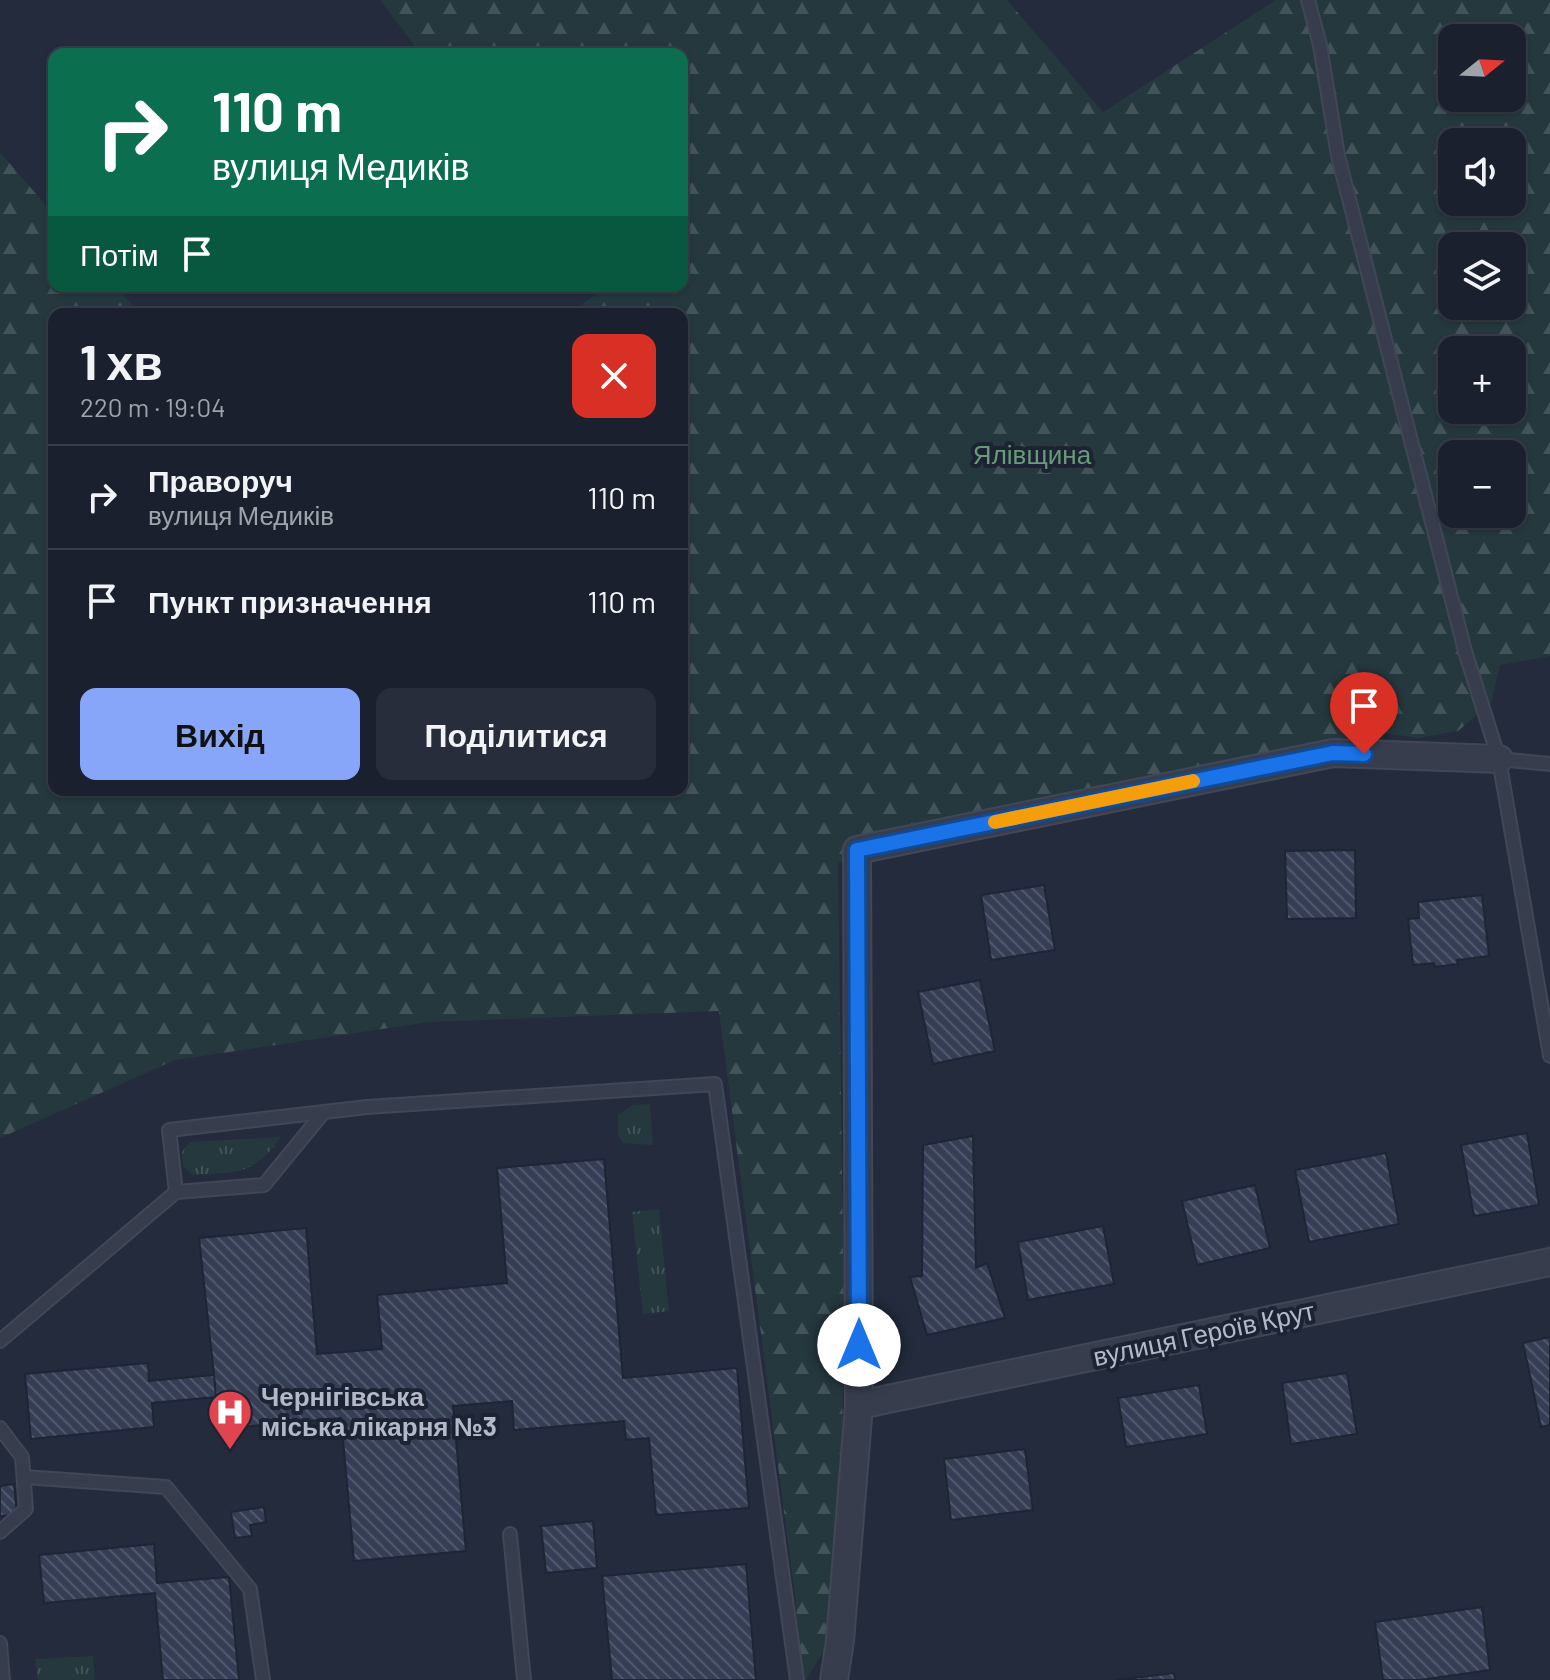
<!DOCTYPE html>
<html lang="uk">
<meta charset="utf-8">
<style>
body{margin:0;font-family:Barlow,sans-serif;background:#272d3a;color:#f1f3f6;height:100vh;display:flex;flex-direction:column;font-size:30px;white-space:nowrap}
*{box-sizing:border-box;margin:0}
p{font-size:26px;color:#9fa3aa}
.icon{flex:none;width:44px;height:44px;fill:none;stroke:currentColor;stroke-width:2;stroke-linecap:round;stroke-linejoin:round}
.map{position:relative;flex:1;overflow:hidden}
.drawer{position:absolute;left:48px;top:308px;width:640px;height:488px;display:flex;flex-direction:column;background:#1a202e;border-radius:16px;box-shadow:0 2px 6px #0004,0 0 0 2px #383e4a}
.drawer>*{flex:none}
.banner{position:absolute;left:48px;top:48px;width:640px;height:244px;border-radius:16px;box-shadow:0 2px 6px #0004,0 0 0 2px #383e4a;background:#0b6e4f;color:#fff;overflow:hidden}
.needle{width:52px;rotate:72deg}
.controls{position:absolute;left:1438px;top:24px;display:grid;gap:16px}
.controls a{display:grid;place-items:center;width:88px;height:88px;border-radius:16px;background:#1a202e;box-shadow:0 2px 6px #0004,0 0 0 2px #383e4a;font-size:40px}
.pin{position:absolute;display:grid;place-items:center;width:68px;height:68px;color:#fff;margin:-82px -34px;border-radius:50% 50% 50% 0;rotate:-45deg;box-shadow:0 0 8px #0007}
.pin .icon{rotate:45deg}
.me{position:absolute;width:88px;margin:-44px;rotate:0deg;stroke-linejoin:round;filter:drop-shadow(0 0 6px #0008)}
.turn{display:flex;align-items:center;gap:28px;height:168px;padding:0 32px;font-size:36px}
.turn .icon{width:104px;height:104px;stroke-width:2.5}
.turn b{display:block;font-size:56px;line-height:68px}
.then{display:flex;align-items:center;height:76px;padding:0 32px;background:#0003;gap:16px;font-size:30px}
.round{display:grid;place-items:center;flex:none;width:84px;height:84px;border-radius:16px;background:#272d3a}
.overview{display:flex;align-items:center;justify-content:space-between;height:136px;padding:0 32px}
h1{font-size:48px;font-weight:700;line-height:60px}
.button{display:flex;gap:16px;margin-top:auto;padding:16px 32px}
.button a{flex:1;height:92px;border-radius:16px;background:#87a5f9;color:#111;font-size:32px;font-weight:700;line-height:92px;text-align:center}
.button a+a{background:#272d3a;color:#f1f3f6}
ul{padding:0;list-style:none}
li{display:flex;align-items:center;gap:24px;height:104px;padding:0 32px;border-top:2px solid #383e4a}
li div{flex:1}
li b{display:block;font-size:30px}
li em{font-style:normal}
.map>svg:first-child{display:block}
.grass{fill:url(#grass-tufts)}
.forest{fill:url(#forest-firs);fill-rule:evenodd}
.building{fill:url(#building-back-hatch);stroke:#1e2534;stroke-width:2}
.lines{fill:none;stroke-linecap:round;stroke-linejoin:round}
.lane-casing{stroke:#404756;stroke-width:16}
.street-casing{stroke:#404756;stroke-width:30}
.lane{stroke:#373d4d;stroke-width:12}
.street{stroke:#373d4d;stroke-width:26}
.route-casing{stroke:#114b97;stroke-width:20}
.route{stroke:#1a73e8;stroke-width:14}
.slow{stroke:#f59e0b;stroke-width:14}
.labels{text-anchor:middle;stroke-width:8;stroke-linejoin:round;paint-order:stroke}
.park-label{font-size:26px;fill:#6a9a7b;stroke:#1c2332}
.street-label{font-size:26px;fill:#b3b9c9;stroke:#1c2332}
.poi-label{font-size:26px;font-weight:bold;fill:#b3b9c9;stroke:#1c2332;text-anchor:start}
</style>
<div class="map">
<svg width="1550" height="1680" viewBox="0 0 1550 1680">
<defs>
<pattern id="grass-tufts" width="24" height="20" patternUnits="userSpaceOnUse" patternTransform="scale(2)"><rect width="24" height="20" fill="#25383e"/><path d="M3 7l-1-3M5 7V3M7 7l1-3M15 17l-1-3M17 17v-4M19 17l1-3" fill="none" stroke="#425359"/></pattern>
<pattern id="forest-firs" width="22" height="20" patternUnits="userSpaceOnUse" patternTransform="scale(2)"><rect width="22" height="20" fill="#25383e"/><path d="M5 1l3.5 6h-7zM16 11l3.5 6h-7z" fill="#425359"/></pattern>
<pattern id="building-back-hatch" width="6" height="6" patternUnits="userSpaceOnUse" patternTransform="scale(2)"><rect width="6" height="6" fill="#353e54"/><path d="M-1 5l2 2M0 0l6 6M5-1l2 2" fill="none" stroke="#50586b"/></pattern>
</defs>
<rect width="100%" height="100%" fill="#232b3d"/>
<g class="grass">
<polygon points="650,1104 653,1145 623,1143 618,1134 618,1115 633,1105"/>
<path d="M281,1137C253,1176 237,1172 193,1175L183,1167L182,1152L190,1142Z"/>
<polygon points="659,1209 669,1311 643,1314 632,1212"/>
<polygon points="93,1656 95,1680 38,1680 35,1659"/>
</g>
<path class="forest" d="M380,0H1007L1103,112L1276,0H1550V656L1500,665L1491,703L1458,731L1418,738L1373,731L838,863L844,1319L841,1507L827,1646L806,1680H800L796,1604L719,1011L429,1022L175,1060L0,1138V152L54,215V286H116L140,314H54V790H682V314H567L600,292L596,286H682V54H421ZM1452,38H1512V98H1452ZM1452,142H1512V202H1452ZM1452,246H1512V306H1452ZM1452,350H1512V410H1452ZM1452,454H1512V514H1452Z"/>
<g class="building">
<polygon points="1355,850 1356,918 1287,919 1285,851"/>
<polygon points="1044,885 1055,950 991,960 981,895"/>
<polygon points="1482,895 1489,956 1457,960 1458,964 1435,967 1434,963 1413,965 1408,919 1419,918 1418,902"/>
<polygon points="980,980 995,1051 933,1064 918,992"/>
<polygon points="1527,1133 1539,1205 1474,1216 1461,1145"/>
<polygon points="973,1136 976,1268 987,1263 1005,1318 927,1335 910,1277 922,1276 923,1145"/>
<polygon points="1386,1153 1399,1224 1309,1242 1295,1170"/>
<polygon points="604,1159 623,1378 737,1368 749,1508 656,1515 649,1438 626,1440 624,1421 514,1430 512,1401 453,1406 466,1551 354,1561 341,1418 216,1429 214,1375 199,1238 306,1228 317,1354 382,1349 377,1295 507,1283 497,1168"/>
<polygon points="1255,1185 1270,1248 1197,1265 1182,1201"/>
<polygon points="1103,1226 1114,1284 1028,1300 1018,1242"/>
<polygon points="1550,1337 1550,1425 1541,1427 1523,1343"/>
<polygon points="148,1363 149,1381 214,1375 216,1397 152,1403 154,1427 31,1439 25,1374"/>
<polygon points="1347,1373 1357,1434 1291,1444 1282,1383"/>
<polygon points="1199,1385 1207,1434 1126,1447 1118,1398"/>
<polygon points="1025,1449 1033,1510 951,1520 944,1459"/>
<polygon points="14,1484 17,1515 0,1516 0,1486"/>
<polygon points="264,1507 266,1522 250,1525 252,1536 235,1538 231,1512"/>
<polygon points="593,1521 597,1568 546,1573 541,1526"/>
<polygon points="154,1544 157,1583 229,1577 239,1680 163,1680 155,1593 44,1603 39,1555"/>
<polygon points="746,1564 756,1680 612,1680 602,1576"/>
<polygon points="1482,1607 1490,1670 1420,1680 1383,1680 1375,1622"/>
<polygon points="1174,1673 1175,1680 1116,1680"/>
</g>
<g class="lines">
<g class="lane-casing">
<g id="lane">
<polyline points="1308,0 1320,45 1338,156 1465,651 1499,759 1550,1056"/>
<polyline points="1499,759 1550,764"/>
<polyline points="176,1192 264,1185 323,1113"/>
<polyline points="0,1341 176,1192 169,1130 367,1107 715,1084 797,1680"/>
<polyline points="0,1428 22,1457 26,1509 0,1532"/>
<polyline points="24,1477 166,1487 250,1589 263,1680"/>
<polyline points="510,1534 524,1680"/>
<polyline points="0,1643 3,1680"/>
</g>
</g>
<g class="street-casing">
<g id="street">
<polyline points="859,1405 1550,1262"/>
<polyline points="834,1680 840,1641 859,1405 857,850 1333,753 1499,759"/>
</g>
</g>
<use href="#lane" class="lane"/>
<use href="#street" class="street"/>
</g>
<g class="lines">
<g class="route-casing">
<polyline id="route" points="859,1345 857,850 1333,753 1364,754"/>
</g>
<use href="#route" class="route"/>
<polyline class="slow" points="995,822 1193,781"/>
</g>
<defs>
<g id="hospital-pin" transform="scale(2.3)"><path d="M0 17L-7.5 6A9.5 9.5 0 1 1 7.5 6Z" fill="#e0444e" stroke="#1c2332"/><path d="M-5-5h3v3.5h4V-5h3V5h-3V1.5h-4V5h-3Z" fill="#fff"/></g>
</defs>
<g fill-rule="evenodd">
<use href="#hospital-pin" x="230" y="1412"/>
</g>
<g class="labels">
<g class="park-label">
<text x="1032" y="464">Ялівщина</text>
</g>
<g class="street-label">
<text transform="translate(1204 1334) rotate(-12)" y="9">вулиця Героїв Крут</text>
</g>
<g class="poi-label">
<text x="261" y="1406">Чернігівська<tspan x="261" dy="30">міська лікарня №3</tspan></text>
</g>
</g>
</svg>
<div class="controls">
<a><svg class="needle" viewBox="-14 -14 28 28"><path d="M0-13l5 13h-10z" fill="#e53935"/><path d="M0 13l5-13h-10z" fill="#9fa3aa"/></svg></a>
<a><svg class="icon" aria-label="sound" viewBox="0 0 24 24"><path d="M4 9h4l5-4v14l-5-4H4zM17 9q2 3 0 6"/></svg></a>
<a><svg class="icon" aria-label="layers" viewBox="0 0 24 24"><path d="M12 4l9 5-9 5-9-5zM3 14l9 5 9-5"/></svg></a>
<a>+</a>
<a>−</a>
</div>
<div class="pin" style="left:1364px;top:754px;background:#d93025"><svg class="icon" aria-label="arrive" viewBox="0 0 24 24"><path d="M6 21V4h12l-3 4 3 4H6"/></svg></div>
<svg class="me" style="left:859px;top:1345px" viewBox="-20 -20 40 40"><circle r="19" fill="#fff"/><path d="M0-13L10 11 0 6-10 11z" fill="#1a73e8"/></svg>
<div class="banner">
<div class="turn"><svg class="icon" aria-label="right" viewBox="0 0 24 24"><path d="M7 20v-9h11M14 6l5 5-5 5"/></svg><div><b>110 m</b>вулиця Медиків</div></div>
<div class="then">Потім<svg class="icon" aria-label="arrive" viewBox="0 0 24 24"><path d="M6 21V4h12l-3 4 3 4H6"/></svg></div>
</div>
<section class="drawer">
<div class="overview"><div><h1>1 хв</h1><p>220 m · 19:04</p></div><a class="round" style="background:#d93025;color:#fff"><svg class="icon" aria-label="close" viewBox="0 0 24 24"><path d="M6 6l12 12M18 6L6 18"/></svg></a></div>
<ul>
<li><svg class="icon" aria-label="right" viewBox="0 0 24 24"><path d="M7 20v-9h11M14 6l5 5-5 5"/></svg><div><b>Праворуч</b><p>вулиця Медиків</p></div><em>110 m</em></li>
<li><svg class="icon" aria-label="arrive" viewBox="0 0 24 24"><path d="M6 21V4h12l-3 4 3 4H6"/></svg><div><b>Пункт призначення</b></div><em>110 m</em></li>
</ul>
<div class="button"><a>Вихід</a><a>Поділитися</a></div>
</section>
</div>
